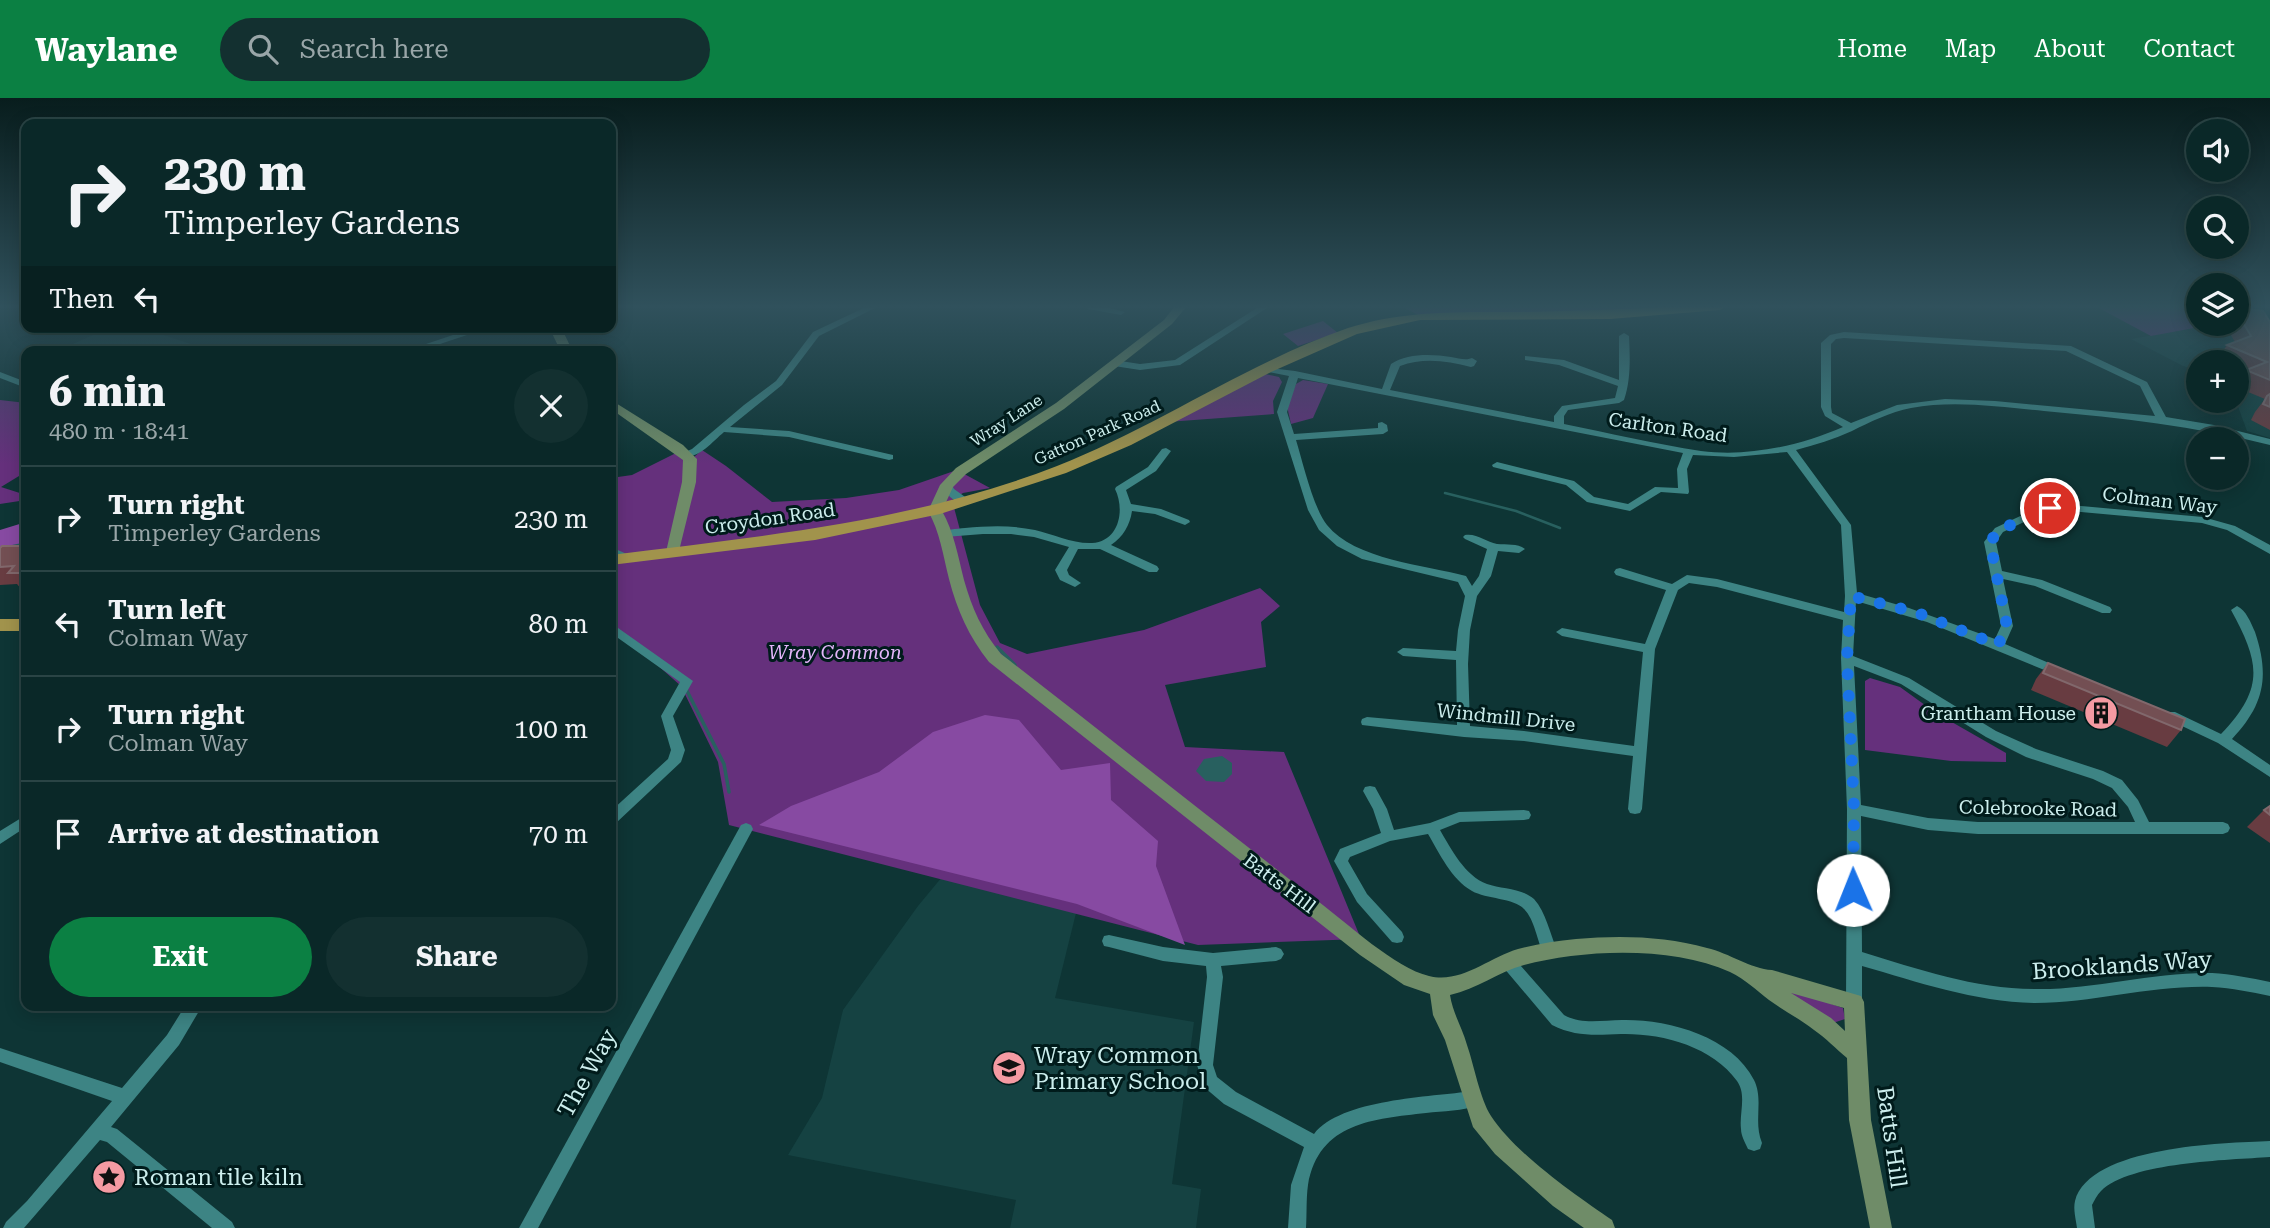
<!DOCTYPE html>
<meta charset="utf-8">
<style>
body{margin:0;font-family:"Roboto Serif",serif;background:#133030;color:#f1f3f6;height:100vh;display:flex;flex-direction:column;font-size:26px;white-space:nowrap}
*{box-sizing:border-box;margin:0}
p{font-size:23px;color:#99a6a8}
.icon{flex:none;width:38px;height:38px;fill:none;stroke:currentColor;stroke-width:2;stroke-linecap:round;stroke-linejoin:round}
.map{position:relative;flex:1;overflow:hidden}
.sheet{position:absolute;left:21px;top:248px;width:595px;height:665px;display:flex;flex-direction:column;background:#0a2828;border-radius:14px;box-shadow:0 4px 18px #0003,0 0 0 2px #2a4445}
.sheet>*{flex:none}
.top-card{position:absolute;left:21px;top:21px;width:595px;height:214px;border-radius:14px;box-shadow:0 4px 18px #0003,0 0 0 2px #2a4445;background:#0a2828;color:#f1f3f6;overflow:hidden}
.buttons{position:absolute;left:2186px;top:21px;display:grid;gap:14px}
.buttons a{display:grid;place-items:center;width:63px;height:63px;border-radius:50%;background:#0a2828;box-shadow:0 4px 18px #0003,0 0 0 2px #2a4445;font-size:35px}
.pin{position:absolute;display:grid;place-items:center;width:60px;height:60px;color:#fff;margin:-30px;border:4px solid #fff;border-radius:50%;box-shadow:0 2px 7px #0007}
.me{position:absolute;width:77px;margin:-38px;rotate:359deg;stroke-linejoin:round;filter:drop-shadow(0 0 5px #0008)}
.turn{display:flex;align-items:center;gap:24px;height:147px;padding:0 28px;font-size:32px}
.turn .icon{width:91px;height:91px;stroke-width:2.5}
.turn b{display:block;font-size:49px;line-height:60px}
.then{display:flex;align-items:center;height:66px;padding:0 28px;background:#0003;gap:14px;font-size:26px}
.round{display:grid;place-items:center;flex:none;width:74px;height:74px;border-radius:37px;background:#133030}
.head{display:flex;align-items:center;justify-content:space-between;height:119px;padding:0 28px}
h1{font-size:42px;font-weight:700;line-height:52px}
.cta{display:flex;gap:14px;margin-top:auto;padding:14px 28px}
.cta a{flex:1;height:80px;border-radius:42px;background:#0b8043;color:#fff;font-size:28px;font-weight:700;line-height:80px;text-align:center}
.cta a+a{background:#133030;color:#f1f3f6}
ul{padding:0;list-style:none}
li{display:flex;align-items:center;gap:21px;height:105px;padding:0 28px;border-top:2px solid #2a4445}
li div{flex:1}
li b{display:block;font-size:26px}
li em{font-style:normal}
header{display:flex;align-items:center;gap:42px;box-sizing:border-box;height:98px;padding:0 35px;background:#0b8043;color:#fff}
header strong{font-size:33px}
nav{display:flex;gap:38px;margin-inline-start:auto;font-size:24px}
.search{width:490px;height:63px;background:#133030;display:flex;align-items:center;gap:18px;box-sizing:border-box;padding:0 24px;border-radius:38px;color:#99a6a8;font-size:26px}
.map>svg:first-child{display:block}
.built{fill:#154242}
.green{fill:#65307c}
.forest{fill:#874aa2}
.water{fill:#28605f}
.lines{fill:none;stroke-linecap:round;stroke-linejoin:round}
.stream-far1{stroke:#28605f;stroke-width:2.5}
.stream{stroke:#28605f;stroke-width:3.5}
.street{fill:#3d8484;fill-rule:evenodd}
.secondary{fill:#6f8c68;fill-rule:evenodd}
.primary{fill:#a1934c;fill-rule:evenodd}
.wall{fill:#683c41}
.building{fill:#734f53;stroke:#81686c;stroke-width:2}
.route{stroke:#1a73e8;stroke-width:12;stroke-dasharray:0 21.6}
.labels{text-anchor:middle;stroke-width:6;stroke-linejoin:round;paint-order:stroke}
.far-street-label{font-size:16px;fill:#cceeed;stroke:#001b1b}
.street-label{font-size:19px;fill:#cceeed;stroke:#001b1b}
.park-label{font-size:19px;font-style:italic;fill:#e4b6fb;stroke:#001b1b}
.poi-label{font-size:19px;fill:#cceeed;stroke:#001b1b;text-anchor:end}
.near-street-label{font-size:23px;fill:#cceeed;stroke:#001b1b}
.near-poi-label{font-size:23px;fill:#cceeed;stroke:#001b1b;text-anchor:start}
</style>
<header>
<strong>Waylane</strong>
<div class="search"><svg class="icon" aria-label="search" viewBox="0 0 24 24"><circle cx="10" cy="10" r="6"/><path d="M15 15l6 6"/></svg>Search here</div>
<nav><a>Home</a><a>Map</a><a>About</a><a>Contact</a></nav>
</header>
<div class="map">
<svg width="2270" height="1130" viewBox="0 0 2270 1130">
<rect width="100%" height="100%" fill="#0e3535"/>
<g class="built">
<polygon points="2260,219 2270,220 2270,340 2247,333 2236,303 2236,264 2198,264 2198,272 2183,268 2131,241 2219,226 2236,226"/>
<polygon points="111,229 139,229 194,247 206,248 195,254 55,254"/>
<polygon points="947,773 1077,811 1055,900 1194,924 1172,1086 1201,1091 1196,1130 1010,1130 1016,1102 788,1057 822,1000 843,912 918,808"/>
</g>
<g class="green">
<polygon points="1401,208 1657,208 1596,215 1420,218"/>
<polygon points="2095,208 2198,208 2198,226 2216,226 2151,238"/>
<polygon points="1323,223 1338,235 1298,248 1283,236"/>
<polygon points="1265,276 1279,279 1282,284 1273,303 1274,316 1167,324"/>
<polygon points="1303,282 1328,286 1313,320 1291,326 1287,308 1296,286"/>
<polygon points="0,302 26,305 26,380 19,378 1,389 26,397 26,402 0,406"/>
<polygon points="702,352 726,368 772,404 846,400 899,392 957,372 990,390 963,395 952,402 980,507 1000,545 1027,556 1144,532 1260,490 1280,508 1261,524 1266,569 1165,587 1185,649 1284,654 1361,841 1198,847 729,727 718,664 681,588 611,526 611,380 632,377 676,355 694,359"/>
<polygon points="1870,580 1900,589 1936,615 2006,655 2006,664 1951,663 1865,652 1865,583"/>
<polygon points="1791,892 1843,910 1845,921 1833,925 1791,897"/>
</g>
<g class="forest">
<polygon points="26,424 26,453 0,464 0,432"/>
<polygon points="985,617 1019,622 1061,672 1110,665 1111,702 1158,743 1156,768 1185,847 1077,806 759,727 791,708 879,674 933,634"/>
</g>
<polygon class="water" points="1222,658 1232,665 1232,676 1224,684 1206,683 1196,673 1204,661"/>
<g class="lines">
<g class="stream-far1">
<polyline points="1445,395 1516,413 1560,430"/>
<polyline points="17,448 26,446"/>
</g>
<g class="stream">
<polyline points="11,449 26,446"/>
<polyline points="997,549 1015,567"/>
<polyline points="687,593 724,666 729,694"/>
</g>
<g class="street">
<path d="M868,208H879L819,238L782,287L730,329L789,333L893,357V361L889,362L789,339L724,334C712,344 700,360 683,359V355L692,351L744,307L776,283L813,234Z"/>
<polygon points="1084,208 1102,208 1125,214 1121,217 1088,211"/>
<polygon points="1260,208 1270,208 1180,267 1140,272 1114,268 1109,265 1114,262 1140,266 1175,262"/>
<polygon points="477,229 491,229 416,254 402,254"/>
<path d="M1844,234L2071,248L2147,284L2166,319L2214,327L2270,341V347C2194,328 2121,320 2044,313C2000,309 1955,302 1911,310C1890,314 1870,324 1852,333C1834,341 1815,347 1796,352L1851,427L1857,495L1909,510L1995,541L2001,528L1984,444L1995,430L2039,409L2059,406L2203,419L2235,428L2270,447V456L2227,432L2202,425L2059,412L2045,414L2003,434L1996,444L2002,473L2042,482L2110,509L2112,512L2110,515H2102L2035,488L2003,481L2013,528L2005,546L2063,571L2065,574L2063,577L2059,578L1927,524L1856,503L1853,558L1909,580L1996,633L2036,651L2103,673L2122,682L2138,702L2149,724H2223L2228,726L2230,730L2228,734L2223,736H1978L1928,732L1861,718L1862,854C1918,871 1975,891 2035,891C2094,892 2152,874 2212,875C2231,876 2251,880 2270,884V898C2251,894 2232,890 2212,889C2152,887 2094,905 2035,905C1975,904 1918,884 1862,868V904L1859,909L1854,911L1849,909L1846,904L1847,711L1841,560L1843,522L1717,489L1689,485L1678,492L1655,551L1642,711L1640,715L1635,716L1630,715L1628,711L1633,658L1524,643L1464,639L1362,627L1361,624L1362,621L1367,619L1457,627L1456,562L1403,558L1397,554L1403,550L1456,553L1458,532L1465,498L1458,484L1362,461L1337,448L1319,432L1308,412L1277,314L1289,278L1263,273V269L1295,273L1382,291L1391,266C1407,255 1432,256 1451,259C1459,260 1465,263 1472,260L1477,263L1474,268L1471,269C1447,263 1424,259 1400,268L1390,292L1554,324V318L1562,308L1615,300L1618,288L1559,267L1525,262V258L1564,262L1619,282V238L1624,235L1629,238C1630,259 1631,282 1624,302L1619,305L1568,312L1564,318V326C1609,335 1655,346 1701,353C1749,359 1799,348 1843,329L1825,318L1821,309V245L1830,237ZM1844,240L2066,253L2140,288L2155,318L1995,303L1945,301L1897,307L1851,325L1832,315L1831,309V246L1836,241ZM1298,280L1683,355L1677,371L1678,390L1655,389L1628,406L1594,399L1574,383L1497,364L1492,367L1493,369L1566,387L1587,404L1630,413L1661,394L1688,396L1689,394L1687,371L1693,357L1734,359L1787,354L1841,427L1845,498L1844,514L1717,481L1687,477L1672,486L1620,470L1616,471L1614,474L1616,477L1666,492L1645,546L1562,530L1556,534L1562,538L1643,554L1634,648L1524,633L1470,628L1468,566L1470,532L1477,498L1491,478L1498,453L1519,455L1525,451C1517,445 1507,447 1497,446C1486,444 1477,435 1465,437L1463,439L1465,441L1487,451L1479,478L1472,488L1466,478C1425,467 1355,462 1327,427C1313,409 1303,365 1296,342L1383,336L1388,333L1387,327L1382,324L1378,325V330L1294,336L1287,314ZM1854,568L1901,586L1986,639L2026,659L2093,681L2112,690L2128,709L2135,724H1978L1928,720L1861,707Z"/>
<polygon points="0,274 26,284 26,290 0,280"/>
<path d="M1166,350L1171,353L1156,373L1126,392L1131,406L1161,411L1189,422L1190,424L1185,427L1155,416L1132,413C1130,427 1123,439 1111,447L1157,468L1159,471L1157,474H1149L1100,451H1078L1067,472L1069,477L1081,485L1075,489L1060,482L1055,472L1069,449L1034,439L1011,436H983L945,439L939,436C946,431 956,431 965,430C988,428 1012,427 1035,432C1053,436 1073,446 1092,445C1120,443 1125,411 1115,391L1116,389L1148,369L1162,351Z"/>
<path d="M947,384L951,385L954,391L968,401L969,403L968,405C957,407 945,397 942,387Z"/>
<polygon points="611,449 629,457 631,460 625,464 611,457"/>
<path d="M2237,508C2246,512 2251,525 2255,534C2270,579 2264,607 2232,641L2270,667V679L2218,645L2165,620L2164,617L2165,614H2175L2221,636C2265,590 2260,565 2231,512Z"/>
<polygon points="611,525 693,583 673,618 685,652 681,664 616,725 611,726 611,713 668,661 671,652 661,618 680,584 611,535"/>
<path d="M1370,688L1375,689L1387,711L1394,732L1430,725L1459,714L1524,712L1529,713L1531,717L1529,721L1524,722L1460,724L1440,732C1451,751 1465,778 1487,786C1501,791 1522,790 1534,801C1546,814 1550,836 1557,852L1554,857L1549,859L1544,857C1537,843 1535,822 1524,811C1514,800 1486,801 1472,793C1451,781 1440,756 1428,736L1390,743L1350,759L1348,763L1367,796L1402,834L1404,839L1402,844L1397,845L1392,844L1357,804L1334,763L1340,751L1381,735L1373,711L1363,693L1365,689Z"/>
<polygon points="26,717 26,729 0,746 0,733"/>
<polygon points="746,725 751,727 753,731 538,1130 519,1130 741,727"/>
<path d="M1109,837L1163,849L1213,855L1276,849L1281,851L1284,856L1281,861L1276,863L1221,868L1223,879L1213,967L1217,979L1236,994L1314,1036C1341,1001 1430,999 1473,993L1479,995L1481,1001L1479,1007C1463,1013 1443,1013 1426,1015C1374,1021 1319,1024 1308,1087C1306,1101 1307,1116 1306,1130H1288L1291,1087L1304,1049L1224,1006L1204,989L1197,967L1207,879L1206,868L1163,863L1109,849L1104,848L1102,843L1104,838Z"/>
<path d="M1508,857L1513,859L1564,917C1582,927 1602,922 1622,922C1667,921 1732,938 1754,982C1764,1002 1753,1023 1762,1045L1760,1051L1754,1053L1748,1051C1745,1044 1741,1038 1741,1031C1739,1015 1747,997 1737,983C1712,948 1661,935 1621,936C1595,937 1576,939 1552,927L1503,869L1500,864L1503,859Z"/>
<polygon points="185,908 202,908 179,947 111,1029 117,1031 232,1124 235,1130 212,1130 107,1044 100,1042 24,1130 3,1130 6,1124 27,1103 112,1003 0,964 0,950 122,990 167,937"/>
<path d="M2270,1043V1059C2229,1062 2130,1064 2101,1093C2097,1097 2094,1103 2092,1107L2095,1130H2077C2076,1122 2073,1111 2075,1103C2090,1048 2223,1045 2270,1043Z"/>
</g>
<g class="secondary">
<path d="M1175,208H1187L1172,226L1064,311L966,376L953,389L942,413C954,434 958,458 964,482C972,510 982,533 1001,556C1107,638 1212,722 1319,804C1347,825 1395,870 1429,878C1461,886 1488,860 1518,851C1537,846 1556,843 1576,841C1619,837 1665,838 1707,850C1729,855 1751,871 1772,872L1861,898L1864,904L1871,1022L1892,1130H1870L1849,1022L1847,960C1836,951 1826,940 1814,932C1800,921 1784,913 1769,902C1756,892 1746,882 1730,874C1673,848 1584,851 1524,867C1498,874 1477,891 1450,897C1453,916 1462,929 1467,947C1474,967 1480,1001 1491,1018C1515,1055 1575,1097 1612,1122L1615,1130H1584L1553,1108L1495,1056L1473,1029L1445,942L1433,917L1430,896L1404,887L1360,857L989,564C969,539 957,512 949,481C943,457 940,434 928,413L940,387L956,370L1056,305L1164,222ZM1791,895L1844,910L1845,933L1831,920Z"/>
<polygon points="549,229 561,229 573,254 561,254"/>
<polygon points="611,302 683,347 697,361 696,384 678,457 673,459 666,454 682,384 683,362 611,311"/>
</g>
<g class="primary">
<path d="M1675,208H1726L1720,212L1610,221L1420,222L1357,236L1271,274L1131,347L1066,375L940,416L815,442L611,467V457C762,438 914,424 1057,368C1156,329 1249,264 1348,230C1404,212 1462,214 1519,214C1571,213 1623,212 1675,208Z"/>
<rect x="0" y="521" width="26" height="12"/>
</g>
</g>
<g class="wall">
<polygon points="2239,210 2270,224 2270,332 2251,322 2255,314 2265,301 2236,289 2236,286 2244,275 2236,272 2236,264 2219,264 2216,263 2227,247 2235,244 2225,227 2226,226 2236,226 2236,212 2238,212"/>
<polygon points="26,448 26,492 22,492 17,486 0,487 0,450"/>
<polygon points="2048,565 2181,632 2167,649 2031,592 2036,581"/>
<polygon points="2270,708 2270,745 2247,729 2264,712"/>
</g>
<g class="building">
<polygon points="2239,210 2263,213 2270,224 2270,282 2246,272 2267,264 2227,247 2251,238 2236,213 2236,212 2241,212"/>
<polygon points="2270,296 2270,309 2263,306 2267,298"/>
<polygon points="2,448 26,448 26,475 8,475 14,468 0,469 0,450"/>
<polygon points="2048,565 2185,621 2181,632 2043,575"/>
<polygon points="2270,708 2270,717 2264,712"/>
</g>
<linearGradient id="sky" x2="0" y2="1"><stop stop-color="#081d1d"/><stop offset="0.57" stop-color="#30515c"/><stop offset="1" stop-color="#30515c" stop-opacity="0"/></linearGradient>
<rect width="2270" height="366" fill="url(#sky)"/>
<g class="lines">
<polyline class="route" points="1853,792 1854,711 1847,560 1851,498 1918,515 1998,547 2007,528 1990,444 1999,432 2050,410"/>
</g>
<defs>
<g id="building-disc" transform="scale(1.75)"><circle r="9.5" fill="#f49aa2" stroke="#001b1b"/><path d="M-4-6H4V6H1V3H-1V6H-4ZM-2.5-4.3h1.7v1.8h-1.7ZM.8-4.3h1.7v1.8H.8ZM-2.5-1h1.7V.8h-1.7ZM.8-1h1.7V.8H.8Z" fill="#111"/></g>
<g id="school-disc" transform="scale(1.75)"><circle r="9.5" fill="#f49aa2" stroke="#001b1b"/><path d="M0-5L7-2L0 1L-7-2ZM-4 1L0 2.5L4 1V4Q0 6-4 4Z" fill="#111"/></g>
<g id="sight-disc" transform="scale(1.75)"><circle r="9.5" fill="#f49aa2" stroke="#001b1b"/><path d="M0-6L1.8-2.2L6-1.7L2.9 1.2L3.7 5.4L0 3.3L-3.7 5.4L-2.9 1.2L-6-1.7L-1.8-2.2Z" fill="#111"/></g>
</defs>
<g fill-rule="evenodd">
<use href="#building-disc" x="2101" y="615"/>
<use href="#school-disc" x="1009" y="970"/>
<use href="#sight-disc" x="109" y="1079"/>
</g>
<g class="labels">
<g class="far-street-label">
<text transform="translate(1006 322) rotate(-33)" y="6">Wray Lane</text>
<text transform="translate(1097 334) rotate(-24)" y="6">Gatton Park Road</text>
</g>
<g class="street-label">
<text transform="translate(1668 329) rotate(8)" y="7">Carlton Road</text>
<text transform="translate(2160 402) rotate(7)" y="7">Colman Way</text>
<text transform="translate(770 420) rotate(-8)" y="7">Croydon Road</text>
<text transform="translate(1506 619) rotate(6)" y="7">Windmill Drive</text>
<text transform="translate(2038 710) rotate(1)" y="7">Colebrooke Road</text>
<text transform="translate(1280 785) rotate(37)" y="7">Batts Hill</text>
</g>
<g class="park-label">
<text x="835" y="561">Wray Common</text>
</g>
<g class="poi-label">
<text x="2076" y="622">Grantham House</text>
</g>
<g class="near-street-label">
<text transform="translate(2122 867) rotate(-4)" y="8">Brooklands Way</text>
<text transform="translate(587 975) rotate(-61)" y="8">The Way</text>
<text transform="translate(1892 1039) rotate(82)" y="8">Batts Hill</text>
</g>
<g class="near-poi-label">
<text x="1034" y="965">Wray Common<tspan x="1034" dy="26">Primary School</tspan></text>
<text x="134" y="1087">Roman tile kiln</text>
</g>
</g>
</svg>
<div class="buttons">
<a><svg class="icon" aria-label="sound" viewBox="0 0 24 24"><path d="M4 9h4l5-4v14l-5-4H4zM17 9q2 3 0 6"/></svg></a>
<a><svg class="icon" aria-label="search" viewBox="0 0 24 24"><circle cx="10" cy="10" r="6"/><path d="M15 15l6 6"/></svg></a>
<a><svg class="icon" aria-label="layers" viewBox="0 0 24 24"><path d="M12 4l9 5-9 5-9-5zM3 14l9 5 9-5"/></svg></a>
<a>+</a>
<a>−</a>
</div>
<div class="pin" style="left:2050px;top:410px;background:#d93025"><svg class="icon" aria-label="arrive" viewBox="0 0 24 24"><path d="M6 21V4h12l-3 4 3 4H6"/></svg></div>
<svg class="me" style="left:1853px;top:792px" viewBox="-20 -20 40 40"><circle r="19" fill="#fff"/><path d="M0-13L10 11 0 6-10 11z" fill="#1a73e8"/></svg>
<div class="top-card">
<div class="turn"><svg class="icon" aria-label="right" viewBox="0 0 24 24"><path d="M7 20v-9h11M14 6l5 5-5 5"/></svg><div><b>230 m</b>Timperley Gardens</div></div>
<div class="then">Then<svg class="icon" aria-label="left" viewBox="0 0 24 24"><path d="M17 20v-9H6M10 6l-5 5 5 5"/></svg></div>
</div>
<section class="sheet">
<div class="head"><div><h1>6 min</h1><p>480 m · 18:41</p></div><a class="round"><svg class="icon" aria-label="close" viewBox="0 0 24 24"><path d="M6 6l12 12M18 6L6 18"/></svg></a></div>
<ul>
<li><svg class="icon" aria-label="right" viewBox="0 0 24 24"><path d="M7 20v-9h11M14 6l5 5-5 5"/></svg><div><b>Turn right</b><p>Timperley Gardens</p></div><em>230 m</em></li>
<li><svg class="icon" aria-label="left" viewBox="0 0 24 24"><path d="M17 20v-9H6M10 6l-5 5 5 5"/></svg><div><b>Turn left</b><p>Colman Way</p></div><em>80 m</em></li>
<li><svg class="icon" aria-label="right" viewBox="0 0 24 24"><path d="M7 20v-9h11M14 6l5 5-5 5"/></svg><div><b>Turn right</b><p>Colman Way</p></div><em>100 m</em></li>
<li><svg class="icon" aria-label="arrive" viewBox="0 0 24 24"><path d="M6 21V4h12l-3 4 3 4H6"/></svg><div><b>Arrive at destination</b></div><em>70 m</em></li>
</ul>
<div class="cta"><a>Exit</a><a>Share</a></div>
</section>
</div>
